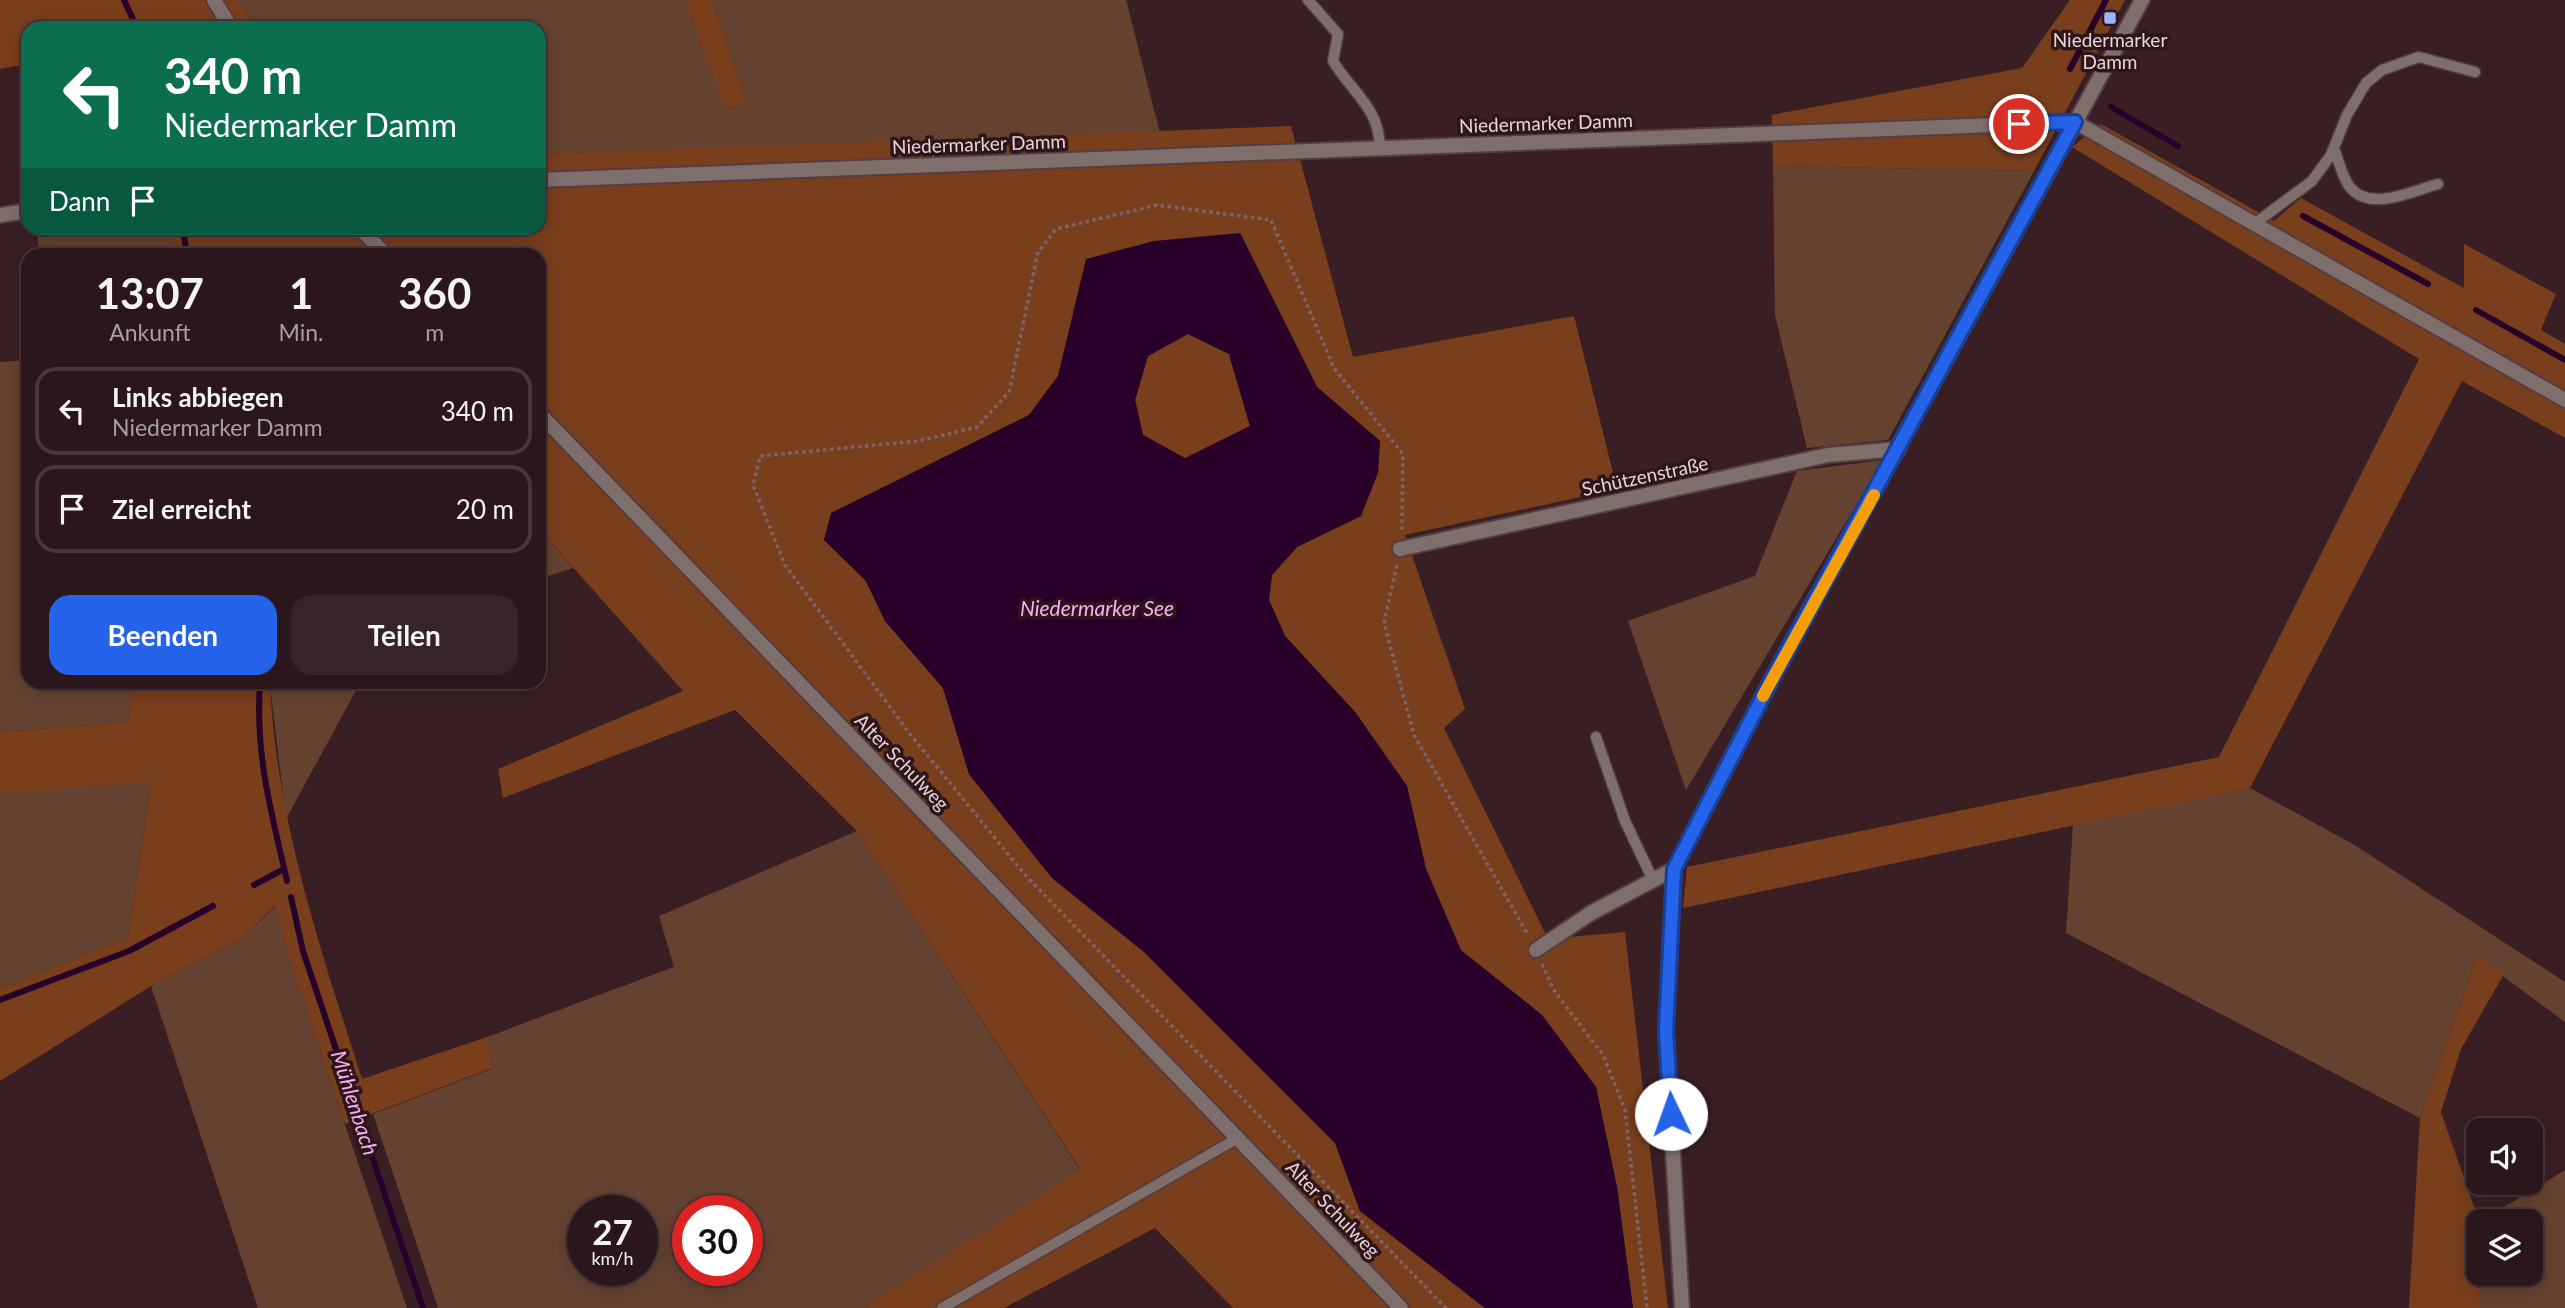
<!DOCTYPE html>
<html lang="de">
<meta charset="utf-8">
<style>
body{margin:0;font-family:Lato,sans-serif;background:#372428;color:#f1f3f6;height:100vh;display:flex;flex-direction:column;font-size:26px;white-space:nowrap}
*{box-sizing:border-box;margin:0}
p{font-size:23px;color:#a69fa3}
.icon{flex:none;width:38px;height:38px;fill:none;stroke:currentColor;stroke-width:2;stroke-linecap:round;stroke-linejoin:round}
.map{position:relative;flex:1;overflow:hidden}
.drawer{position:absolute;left:21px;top:248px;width:525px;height:441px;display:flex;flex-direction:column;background:#2b171b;border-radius:21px;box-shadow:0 4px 18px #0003,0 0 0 2px #47363a}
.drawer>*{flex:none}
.guide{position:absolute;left:21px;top:21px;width:525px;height:214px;border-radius:21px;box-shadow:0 4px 18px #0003,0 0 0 2px #47363a;background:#0b6e4f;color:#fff;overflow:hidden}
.tools{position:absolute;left:2466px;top:1118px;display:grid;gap:14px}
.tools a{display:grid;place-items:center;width:77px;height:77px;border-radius:14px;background:#2b171b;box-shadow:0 4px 18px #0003,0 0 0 2px #47363a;font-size:35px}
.speed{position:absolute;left:567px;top:1195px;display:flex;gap:14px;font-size:35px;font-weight:700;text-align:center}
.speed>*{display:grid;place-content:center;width:91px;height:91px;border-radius:50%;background:#2b171b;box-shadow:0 4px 18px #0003,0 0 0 2px #47363a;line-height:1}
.speed small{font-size:18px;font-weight:400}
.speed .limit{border:10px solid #d22;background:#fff;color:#111}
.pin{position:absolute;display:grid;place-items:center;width:60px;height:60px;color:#fff;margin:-30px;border:4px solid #fff;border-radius:50%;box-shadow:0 2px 7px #0007}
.me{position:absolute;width:77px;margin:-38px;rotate:357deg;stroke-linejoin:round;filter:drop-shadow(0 0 5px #0008)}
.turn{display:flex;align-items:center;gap:24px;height:147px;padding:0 28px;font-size:32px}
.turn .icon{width:91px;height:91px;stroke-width:2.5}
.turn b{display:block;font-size:49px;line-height:60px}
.then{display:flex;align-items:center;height:66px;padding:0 28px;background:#0003;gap:14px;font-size:26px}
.eta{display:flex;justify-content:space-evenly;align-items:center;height:119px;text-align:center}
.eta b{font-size:42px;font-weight:700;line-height:49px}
.action{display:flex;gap:14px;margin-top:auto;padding:14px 28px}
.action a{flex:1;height:80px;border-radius:21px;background:#2563eb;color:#fff;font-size:28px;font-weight:700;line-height:80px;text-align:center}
.action a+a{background:#372428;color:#f1f3f6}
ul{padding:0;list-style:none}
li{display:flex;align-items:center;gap:21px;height:88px;margin:0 14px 10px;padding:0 14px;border:4px solid #47363a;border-radius:21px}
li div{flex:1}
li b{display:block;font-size:26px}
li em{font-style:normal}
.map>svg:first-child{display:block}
.green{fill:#654230;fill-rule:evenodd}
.forest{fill:#793e1c}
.water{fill:#290029;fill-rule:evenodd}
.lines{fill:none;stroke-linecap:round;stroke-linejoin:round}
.stream{stroke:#290029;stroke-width:6}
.lane-casing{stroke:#553c41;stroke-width:13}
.street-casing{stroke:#553c41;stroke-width:18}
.path{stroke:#7b6368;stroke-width:3.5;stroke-dasharray:3.5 3.5;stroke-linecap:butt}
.lane{stroke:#7e6f6d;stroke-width:10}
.street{stroke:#7e6f6d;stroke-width:14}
.route-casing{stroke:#184099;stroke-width:18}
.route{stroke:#2563eb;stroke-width:12}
.slow{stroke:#f59e0b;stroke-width:12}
.poi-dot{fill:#9ab5fd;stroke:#2e151a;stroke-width:2.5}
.labels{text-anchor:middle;stroke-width:7;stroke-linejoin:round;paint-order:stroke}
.poi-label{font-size:19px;fill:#e7d4d7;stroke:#2e151a}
.street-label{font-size:19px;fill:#e7d4d7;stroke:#2e151a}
.water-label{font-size:21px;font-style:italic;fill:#f9aff5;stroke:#2e151a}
</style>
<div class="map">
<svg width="2565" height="1308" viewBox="0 0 2565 1308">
<rect width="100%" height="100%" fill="#391f24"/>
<g class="green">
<polygon points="238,0 684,0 727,108 748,105 712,0 1126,0 1160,133 539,154 539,28 256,28"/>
<polygon points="1773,166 2034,171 1888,440 1807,448 1775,315"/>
<polygon points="37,228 170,228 173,255 39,255"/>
<polygon points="28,360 28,682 134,683 128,722 0,732 0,362"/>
<polygon points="1883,460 1686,790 1628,621 1755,576 1797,471"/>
<polygon points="539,529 573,568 539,579"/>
<polygon points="270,683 360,683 286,819 271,694"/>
<polygon points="151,781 128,938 0,988 0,794"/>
<polygon points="2250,788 2353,844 2565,982 2565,1022 2477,957 2420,1118 2066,933 2073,824"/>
<path d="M857,831L1081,1171L863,1308H438L373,1114L491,1069L487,1037L674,967L659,916ZM583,1211H642V1270H583ZM688,1211H747V1270H688Z"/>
<polygon points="277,905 289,959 407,1308 258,1308 151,986 242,938"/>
<polygon points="2565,1170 2565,1308 2480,1308 2479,1274 2530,1274 2530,1222 2481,1221"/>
</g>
<g class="forest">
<polygon points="0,0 238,0 256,28 28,28 28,64 0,69"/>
<polygon points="684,0 712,0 748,105 726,108"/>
<polygon points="2070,0 2125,0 2034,171 1773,166 1772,115 2022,68"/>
<polygon points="2101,124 2274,221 2301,198 2464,288 2464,244 2556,294 2541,330 2565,344 2565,438 2462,381 2250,788 1683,908 1687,867 2219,757 2419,359 2072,147"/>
<polygon points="1291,126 1353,357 1574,316 1617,489 1405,535 1465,709 1444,728 1548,939 1625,932 1668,1308 1633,1308 1617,1187 1596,1087 1542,1015 1461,951 1426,869 1407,786 1355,712 1285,636 1269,600 1272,575 1297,547 1361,516 1380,441 1317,387 1240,233 1070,329 1058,376 1029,415 832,513 824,540 866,581 885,621 943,688 969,774 1052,878 1144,952 1335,1143 1360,1211 1485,1308 1233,1308 1155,1228 1004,1308 863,1308 1081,1170 857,831 735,710 503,798 498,769 683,691 539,529 539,256 173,255 170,228 539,228 539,154"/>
<polygon points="1188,334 1229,354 1250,426 1185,459 1143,435 1135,400 1148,356"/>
<path d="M134,682L270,683C276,820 321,950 362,1079L487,1037L492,1068L345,1124L289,959L276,905L242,938L151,986L0,1081V988L128,938L151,782L0,794V732L128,722Z"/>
<polygon points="2477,957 2504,974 2461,1049 2441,1112 2479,1221 2480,1308 2409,1308 2420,1118"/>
</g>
<path class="water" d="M1240,233L1317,387L1380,441L1378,473L1361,516L1297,547L1272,575L1269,600L1285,636L1355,712L1407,786L1426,869L1461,950L1542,1015L1596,1087L1617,1187L1633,1308H1485L1360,1211L1335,1143L1144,952L1052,878L969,774L943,688L885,621L866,581L824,540L831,513L1029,415L1058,376L1086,259L1154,241ZM1188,334L1229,354L1250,426L1185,458L1143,435L1135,400L1148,356Z"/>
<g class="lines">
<g class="stream">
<polyline points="124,0 137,28"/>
<polyline points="2070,69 2106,0"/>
<polyline points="2111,107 2178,146"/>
<polyline points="2303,216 2428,284"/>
<polyline points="183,228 187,256"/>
<polyline points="2476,310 2565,360"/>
<path d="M260,682C255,756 271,810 287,881"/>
<polyline points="254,885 284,869"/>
<polyline points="291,897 303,951 423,1308"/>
<polyline points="0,1000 129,951 213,906"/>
</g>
<g class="lane-casing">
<g id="lane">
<path d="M1308,0L1338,34L1333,61C1353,94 1379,107 1380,148"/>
<path d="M2334,149C2339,161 2342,176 2349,186C2369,213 2412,191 2438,184"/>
<polyline points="2254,224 2312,181 2331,155 2347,115 2366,83 2382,70 2419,57 2475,72"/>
<polyline points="1596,737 1625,821 1653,880"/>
<polyline points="942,1308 1238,1138"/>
</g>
</g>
<g class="street-casing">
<g id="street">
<polyline points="214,0 231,28"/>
<polyline points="539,180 2075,122 2565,400"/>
<polyline points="0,215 28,211"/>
<polyline points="360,228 387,256"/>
<polyline points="539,413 1401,1308"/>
<polyline points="1400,549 1828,455 1899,449"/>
<polyline points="1536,950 1591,913 1674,869"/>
<polyline points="1682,1308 1666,1031 1674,869 1773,677 2142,0"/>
</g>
</g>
<g class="path">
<polyline points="1402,530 1403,454 1334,368 1271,220 1157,205 1056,229 1038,252 1009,392 977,427 918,441 760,456 753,485 785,565 910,734 1026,876 1446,1308"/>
<polyline points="1397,565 1384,623 1414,735 1528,935"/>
<polyline points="1542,964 1553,989 1603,1055 1625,1110 1647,1308"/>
</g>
<use href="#lane" class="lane"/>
<use href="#street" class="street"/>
</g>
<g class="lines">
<g class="route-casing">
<polyline id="route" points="1671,1114 1666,1031 1674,869 1773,677 2075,122 2019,124"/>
</g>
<use href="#route" class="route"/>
<polyline class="slow" points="1763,696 1874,495"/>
</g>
<rect class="poi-dot" x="2103" y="11" width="14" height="14" rx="3.5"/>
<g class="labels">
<g class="poi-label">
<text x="2110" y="47">Niedermarker<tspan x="2110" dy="22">Damm</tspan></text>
</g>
<g class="street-label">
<text transform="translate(1546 123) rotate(-2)" y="7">Niedermarker Damm</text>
<text transform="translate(979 144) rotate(-2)" y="7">Niedermarker Damm</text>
<text transform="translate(1645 476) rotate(-12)" y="7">Schützenstraße</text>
<text transform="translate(902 762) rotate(46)" y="7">Alter Schulweg</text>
<text transform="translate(1333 1209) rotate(46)" y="7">Alter Schulweg</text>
</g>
<g class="water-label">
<text x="1097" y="616">Niedermarker See</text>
<text transform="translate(354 1103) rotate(72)" y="7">Mühlenbach</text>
</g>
</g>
</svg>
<div class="tools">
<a><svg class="icon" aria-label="sound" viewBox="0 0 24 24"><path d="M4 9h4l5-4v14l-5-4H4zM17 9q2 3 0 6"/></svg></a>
<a><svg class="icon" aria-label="layers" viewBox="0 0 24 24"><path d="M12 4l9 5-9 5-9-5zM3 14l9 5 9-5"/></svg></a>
</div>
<div class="speed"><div>27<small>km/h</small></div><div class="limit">30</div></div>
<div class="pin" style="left:2019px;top:124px;background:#d93025"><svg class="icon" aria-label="arrive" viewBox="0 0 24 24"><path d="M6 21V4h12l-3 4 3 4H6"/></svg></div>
<svg class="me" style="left:1671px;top:1114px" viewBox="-20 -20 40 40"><circle r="19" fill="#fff"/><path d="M0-13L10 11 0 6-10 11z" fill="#2563eb"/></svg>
<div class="guide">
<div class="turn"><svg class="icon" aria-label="left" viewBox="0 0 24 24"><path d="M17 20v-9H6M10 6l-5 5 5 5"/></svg><div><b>340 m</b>Niedermarker Damm</div></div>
<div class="then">Dann<svg class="icon" aria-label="arrive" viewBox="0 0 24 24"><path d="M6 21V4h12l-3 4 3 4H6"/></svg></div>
</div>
<section class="drawer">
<div class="eta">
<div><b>13:07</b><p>Ankunft</p></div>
<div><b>1</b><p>Min.</p></div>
<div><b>360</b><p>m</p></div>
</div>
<ul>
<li><svg class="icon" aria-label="left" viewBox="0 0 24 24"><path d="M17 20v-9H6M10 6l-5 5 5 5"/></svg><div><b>Links abbiegen</b><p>Niedermarker Damm</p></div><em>340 m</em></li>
<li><svg class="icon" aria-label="arrive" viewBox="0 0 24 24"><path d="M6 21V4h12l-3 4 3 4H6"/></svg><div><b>Ziel erreicht</b></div><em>20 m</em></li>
</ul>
<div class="action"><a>Beenden</a><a>Teilen</a></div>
</section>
</div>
